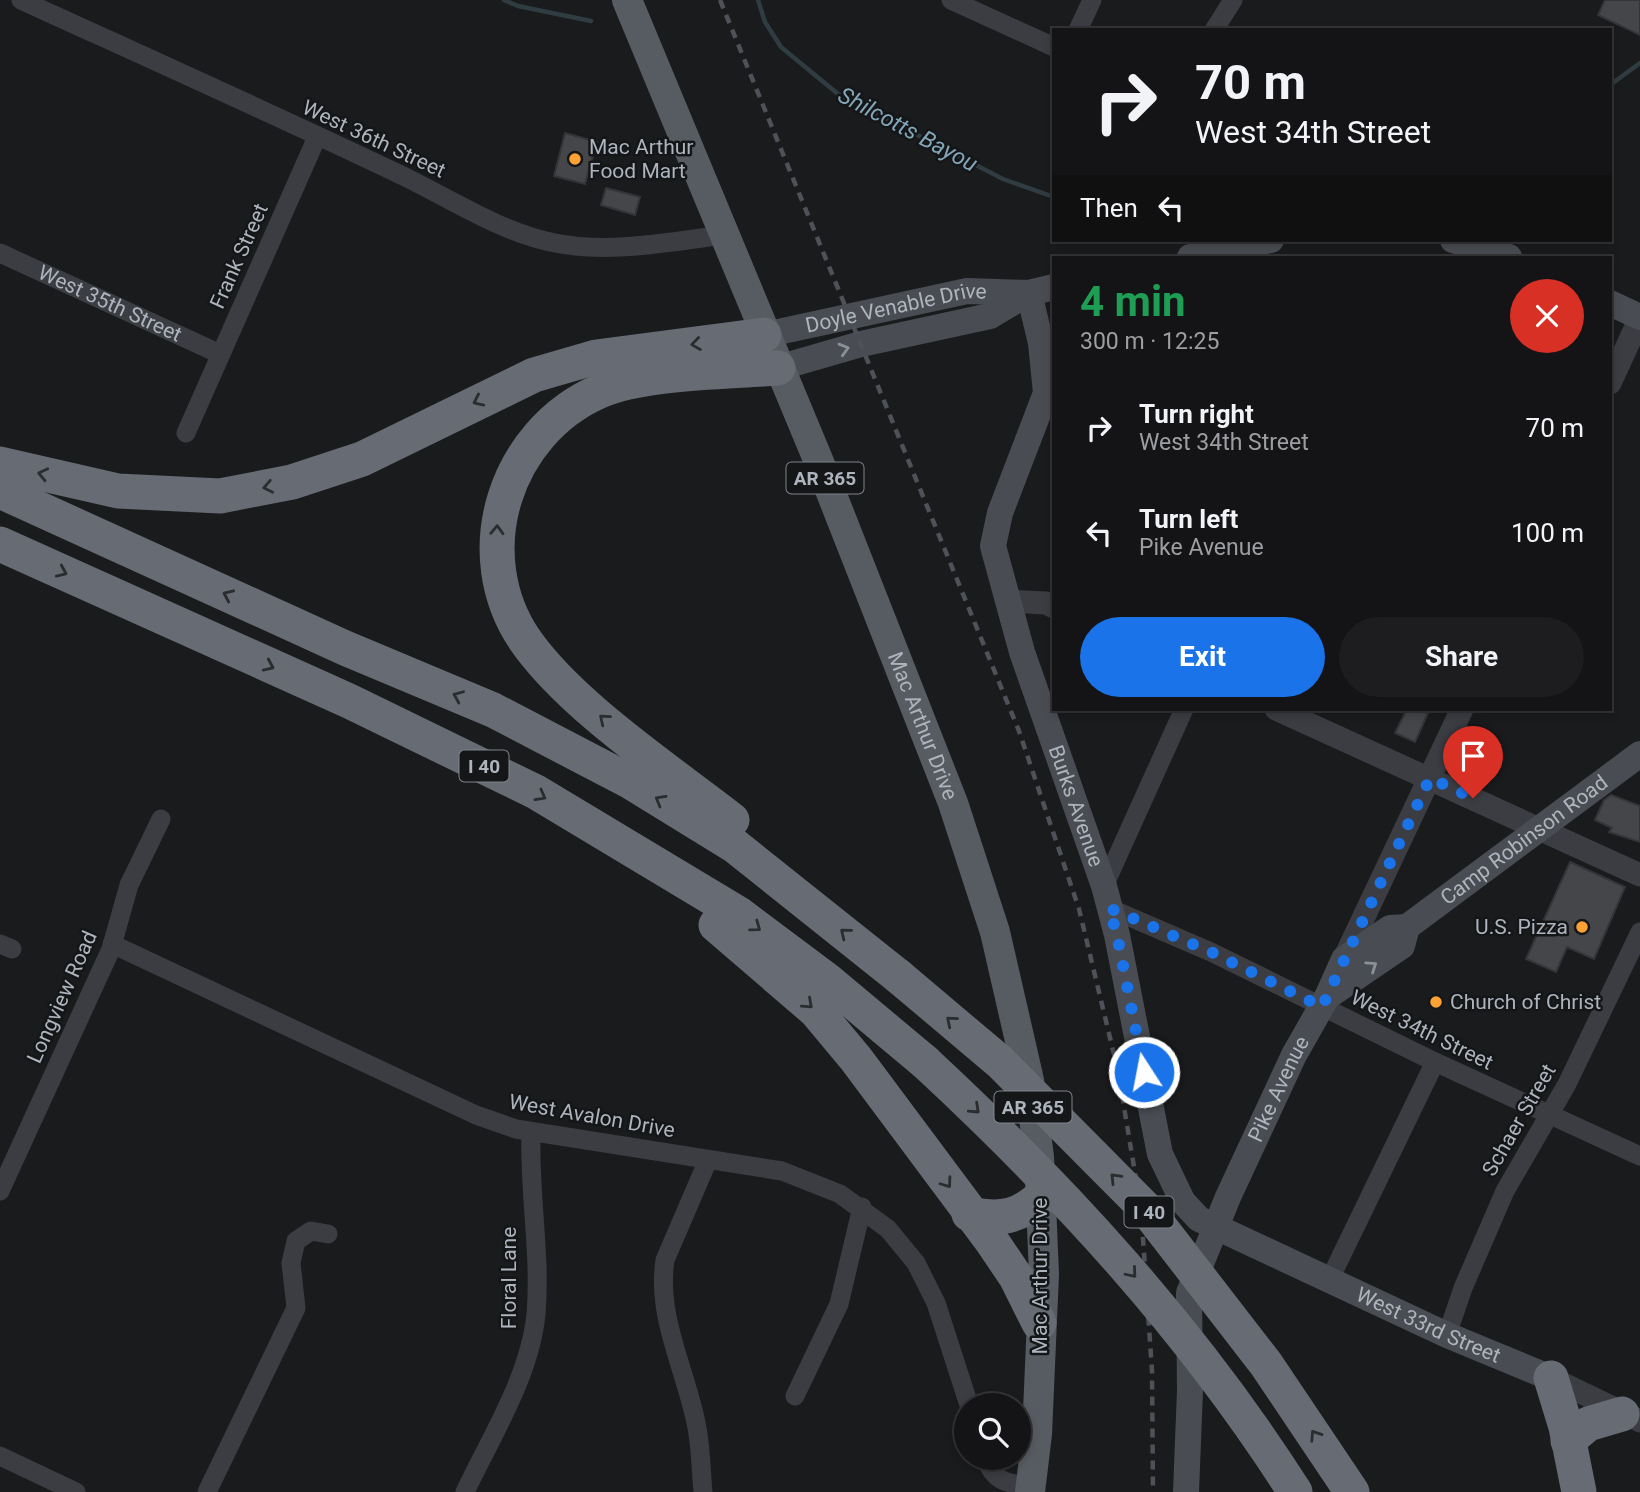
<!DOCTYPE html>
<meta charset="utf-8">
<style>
body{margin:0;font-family:Roboto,sans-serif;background:#1d1d1f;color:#f1f3f6;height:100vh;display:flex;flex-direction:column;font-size:26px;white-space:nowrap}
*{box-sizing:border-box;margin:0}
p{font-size:23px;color:#9d9ea1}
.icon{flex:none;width:38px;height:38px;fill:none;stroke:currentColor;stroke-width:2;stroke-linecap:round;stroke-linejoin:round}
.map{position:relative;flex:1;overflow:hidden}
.details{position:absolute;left:1052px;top:256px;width:560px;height:455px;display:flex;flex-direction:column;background:#141416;border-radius:0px;box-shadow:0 4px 10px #0003,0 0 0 2px #333335}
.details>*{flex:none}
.hud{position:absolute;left:1052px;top:28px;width:560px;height:214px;border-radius:0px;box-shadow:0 4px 10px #0003,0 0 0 2px #333335;background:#141416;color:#f1f3f6;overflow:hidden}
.fabs{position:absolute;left:954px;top:1393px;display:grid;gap:14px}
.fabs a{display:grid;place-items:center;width:77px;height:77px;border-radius:50%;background:#141416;box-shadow:0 4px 10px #0003,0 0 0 2px #333335;font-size:35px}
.pin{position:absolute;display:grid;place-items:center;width:60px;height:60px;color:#fff;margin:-72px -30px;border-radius:50% 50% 50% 0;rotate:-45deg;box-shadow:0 0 7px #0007}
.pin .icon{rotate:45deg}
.me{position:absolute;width:77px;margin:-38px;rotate:349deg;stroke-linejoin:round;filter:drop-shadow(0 0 5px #0008)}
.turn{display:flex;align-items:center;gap:24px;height:147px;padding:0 28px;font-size:32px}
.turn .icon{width:91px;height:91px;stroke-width:2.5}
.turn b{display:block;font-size:49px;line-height:60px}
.then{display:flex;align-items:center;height:66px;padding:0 28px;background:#0003;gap:14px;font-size:26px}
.round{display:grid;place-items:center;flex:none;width:74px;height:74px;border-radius:37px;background:#1d1d1f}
.overview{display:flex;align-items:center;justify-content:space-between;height:119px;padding:0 28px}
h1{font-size:42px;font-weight:700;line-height:52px;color:#1e9e55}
.primary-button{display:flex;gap:14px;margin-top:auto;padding:14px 28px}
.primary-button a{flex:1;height:80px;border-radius:42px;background:#1a73e8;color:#fff;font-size:28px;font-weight:700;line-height:80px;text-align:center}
.primary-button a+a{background:#1d1d1f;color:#f1f3f6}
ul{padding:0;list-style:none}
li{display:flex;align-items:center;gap:21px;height:105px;padding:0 28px}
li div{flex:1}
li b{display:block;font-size:26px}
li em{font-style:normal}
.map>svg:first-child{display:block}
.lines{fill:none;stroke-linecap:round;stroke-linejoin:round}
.stream{stroke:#2f3c42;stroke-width:4.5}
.building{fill:#44464a;stroke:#343539;stroke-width:2}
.minor{stroke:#3b3d42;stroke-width:19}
.tertiary{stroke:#3b3d42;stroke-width:23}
.secondary{stroke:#494d53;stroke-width:26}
.primary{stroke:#575b62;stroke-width:30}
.motorway{stroke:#676c74;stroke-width:35}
.rail{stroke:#4e5258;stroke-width:4.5;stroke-dasharray:9 7;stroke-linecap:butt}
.motorway-bridge{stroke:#676c74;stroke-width:35}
.oneway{stroke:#2a2c2f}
.oneway2{stroke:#8a9098}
.route{stroke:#1a73e8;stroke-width:12;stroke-dasharray:0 21.6}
.poi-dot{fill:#fca134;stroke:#151618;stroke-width:2.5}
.labels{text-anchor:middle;stroke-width:5;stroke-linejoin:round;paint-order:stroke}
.shield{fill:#151618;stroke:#7f858c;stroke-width:2}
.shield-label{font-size:19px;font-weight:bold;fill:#adb4bd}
.street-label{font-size:21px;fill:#adb4bd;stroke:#151618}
.poi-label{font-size:21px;fill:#adb4bd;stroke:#151618;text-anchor:start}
.water-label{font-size:23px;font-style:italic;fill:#83a6b9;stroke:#151618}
</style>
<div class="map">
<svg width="1640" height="1492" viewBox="0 0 1640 1492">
<rect width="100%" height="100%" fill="#1a1b1d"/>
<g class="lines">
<g class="stream">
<polyline points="504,0 518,6 591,21"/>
<polyline points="758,0 765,22 781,47 838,94 1003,179 1054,197"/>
<polyline points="1610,85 1640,63"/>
</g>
</g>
<g class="building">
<polygon points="1605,0 1640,0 1640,35 1598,15"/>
<polygon points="565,133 597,142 585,184 554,176"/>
<polygon points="606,188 640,197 635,215 601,205"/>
<polygon points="1407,709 1428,713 1415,742 1395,733"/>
<polygon points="1611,795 1640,806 1640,842 1609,832 1612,828 1595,820 1604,800"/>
<polygon points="1570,862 1625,887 1594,959 1567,947 1556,972 1526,959"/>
</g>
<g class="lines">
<g class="minor">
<path d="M21,0C148,58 275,115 401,175C451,199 500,232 555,243C611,254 668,242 724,235"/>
<polyline points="951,0 1054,47"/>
<polyline points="1078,30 1092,0"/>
<polyline points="1214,30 1233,0"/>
<path id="s1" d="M0,253L220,354"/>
<polyline points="186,433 317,137"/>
<polyline points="1104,886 1184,709"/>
<polyline points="1109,908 1211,952 1435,1062 1640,1156"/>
<polyline points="0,944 12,949"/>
<polyline points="112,944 476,1115 516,1129 782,1171 840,1194 888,1229 916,1263 936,1303 969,1405"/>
<polyline points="0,1191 111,949 129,885 161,819"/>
<polyline points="1329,1281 1435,1062"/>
<polyline points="1447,1335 1463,1288 1505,1191 1567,1084 1640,932"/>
<polyline points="795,1396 839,1304 862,1207"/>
<polyline points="0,1456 76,1492"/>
<path d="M986,1458C993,1482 1007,1483 1030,1487"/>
<polyline points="207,1492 296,1308 291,1263 296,1241 311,1231 328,1234"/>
<path d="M465,1492C491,1437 530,1376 536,1314C541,1255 529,1193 531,1133"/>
<path d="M703,1492C701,1471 701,1449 697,1428C687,1372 656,1318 665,1260L708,1160"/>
</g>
<g class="tertiary">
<polyline points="1610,383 1640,318"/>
<polyline points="1007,601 1046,603 1054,607"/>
<polyline points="1276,709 1640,875"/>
<polyline points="1344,959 1462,709"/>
<polyline points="1551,1378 1640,1421"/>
</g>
<g class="secondary">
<polyline points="1453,240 1509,257"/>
<polyline points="1190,257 1271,240"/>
<path id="s2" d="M1029,293L1041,343L1046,393L1000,513L993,546L1022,652L1104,886L1117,935L1160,1154L1183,1202L1199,1219L1447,1335L1551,1378"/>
<polyline points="1610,303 1640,317"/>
<path id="s3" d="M764,335L967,291L1029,293L1054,287"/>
<polyline points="778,368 861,344 990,316 1029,293"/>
<polyline points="1327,997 1402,946 1407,927"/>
<path id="s4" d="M1186,1492L1190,1390L1189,1293L1228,1197L1294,1055L1327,997L1344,959L1390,928L1407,927L1640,754"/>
</g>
<path class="primary" id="s5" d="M627,0L819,462L953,803L995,932L1029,1080L1039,1157L1044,1274L1037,1434L1030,1492"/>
<g class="motorway">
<polyline points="0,464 118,491 220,496 292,482 362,459 534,375 596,357 764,335"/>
<polyline points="0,491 345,648 493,710 631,782 735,846 898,976"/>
<polyline points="0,544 349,701 536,792 739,914 827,980 925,1062"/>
<path d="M732,820C668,770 570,705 525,640C466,553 505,432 600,391C642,372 730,372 778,368"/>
<polyline points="716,925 816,1011 856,1059 991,1240 1016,1277 1039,1323"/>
<path d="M969,1214C1000,1220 1016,1218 1040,1198"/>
<polyline points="1551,1378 1566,1427 1579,1492"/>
<polyline points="1568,1441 1588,1424 1622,1414"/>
</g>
<polyline class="rail" points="720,0 1019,731 1079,909 1118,1071 1141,1209 1152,1371 1153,1492"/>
<g class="motorway-bridge">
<polyline points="898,976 1000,1062 1147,1210 1266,1364 1352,1492"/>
<path d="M925,1062C1065,1192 1192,1330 1295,1492"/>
</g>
</g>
<defs><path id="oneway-chevron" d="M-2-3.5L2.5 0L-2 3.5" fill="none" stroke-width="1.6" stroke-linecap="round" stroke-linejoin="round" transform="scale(1.75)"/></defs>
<g class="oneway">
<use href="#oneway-chevron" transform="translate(696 344) rotate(172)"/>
<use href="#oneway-chevron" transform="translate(478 401) rotate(155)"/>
<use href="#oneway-chevron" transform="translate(43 474) rotate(-167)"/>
<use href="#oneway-chevron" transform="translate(268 487) rotate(169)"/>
<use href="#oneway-chevron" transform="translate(497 530) rotate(-88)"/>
<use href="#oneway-chevron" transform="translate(62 572) rotate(24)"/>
<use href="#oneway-chevron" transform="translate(228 595) rotate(-156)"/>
<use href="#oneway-chevron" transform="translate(269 666) rotate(24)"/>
<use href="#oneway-chevron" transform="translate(458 696) rotate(-157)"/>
<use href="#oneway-chevron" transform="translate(604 719) rotate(-140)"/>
<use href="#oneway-chevron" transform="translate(541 796) rotate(29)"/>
<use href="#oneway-chevron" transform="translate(660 800) rotate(-150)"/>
<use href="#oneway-chevron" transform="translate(756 927) rotate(36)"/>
<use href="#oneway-chevron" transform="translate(845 933) rotate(-141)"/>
<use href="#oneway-chevron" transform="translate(808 1004) rotate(42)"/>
<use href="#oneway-chevron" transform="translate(951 1021) rotate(-140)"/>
<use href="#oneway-chevron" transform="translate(975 1109) rotate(43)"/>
<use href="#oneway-chevron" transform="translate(1115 1178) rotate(-134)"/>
<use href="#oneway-chevron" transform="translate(947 1183) rotate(54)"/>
<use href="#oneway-chevron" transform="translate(1132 1273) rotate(50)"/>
<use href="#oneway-chevron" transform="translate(1315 1435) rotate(-123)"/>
</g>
<g class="oneway2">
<use href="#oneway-chevron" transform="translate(844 349) rotate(-16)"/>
<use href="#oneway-chevron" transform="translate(1372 966) rotate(-34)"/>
</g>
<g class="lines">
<polyline class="route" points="1144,1072 1117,935 1109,908 1211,952 1322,1007 1430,778 1473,798"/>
</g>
<g class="poi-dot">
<circle cx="575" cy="159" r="7"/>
<circle cx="1582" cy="927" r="7"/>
<circle cx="1436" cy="1002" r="7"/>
</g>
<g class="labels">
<g class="shield">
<rect x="786.5" y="462.5" width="77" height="31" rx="5"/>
<rect x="459.5" y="750.5" width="49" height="31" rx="5"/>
<rect x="994.5" y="1091.5" width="77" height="31" rx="5"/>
<rect x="1124.5" y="1196.5" width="49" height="31" rx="5"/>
</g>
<g class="shield-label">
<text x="825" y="485">AR 365</text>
<text x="484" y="773">I 40</text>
<text x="1033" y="1114">AR 365</text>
<text x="1149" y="1219">I 40</text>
</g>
<g class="street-label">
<text transform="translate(374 139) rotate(25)" y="7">West 36th Street</text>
<text transform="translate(239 256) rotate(-66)" y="7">Frank Street</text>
<text dy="7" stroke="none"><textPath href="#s1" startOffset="121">West 35th Street</textPath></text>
<text dy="7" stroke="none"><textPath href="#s3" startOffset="135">Doyle Venable Drive</textPath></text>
<text dy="7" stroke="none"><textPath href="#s5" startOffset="784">Mac Arthur Drive</textPath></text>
<text dy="7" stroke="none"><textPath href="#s2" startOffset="537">Burks Avenue</textPath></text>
<text dy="7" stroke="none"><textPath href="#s4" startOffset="786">Camp Robinson Road</textPath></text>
<text transform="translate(62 997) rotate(-66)" y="7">Longview Road</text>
<text transform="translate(1422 1030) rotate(26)" y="7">West 34th Street</text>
<text dy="7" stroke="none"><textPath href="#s4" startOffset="422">Pike Avenue</textPath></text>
<text transform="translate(592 1116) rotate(10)" y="7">West Avalon Drive</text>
<text transform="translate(1519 1120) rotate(-60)" y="7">Schaer Street</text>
<text transform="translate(1040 1276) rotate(-90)" y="7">Mac Arthur Drive</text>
<text transform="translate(509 1278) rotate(-90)" y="7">Floral Lane</text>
<text dy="7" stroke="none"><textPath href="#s2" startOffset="1225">West 33rd Street</textPath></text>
</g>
<g class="poi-label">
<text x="589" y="154">Mac Arthur<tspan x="589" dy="24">Food Mart</tspan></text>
<text x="1568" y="934" text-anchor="end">U.S. Pizza</text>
<text x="1450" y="1009">Church of Christ</text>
</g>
<g class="water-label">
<text transform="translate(908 129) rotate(28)" y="8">Shilcotts Bayou</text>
</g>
</g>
</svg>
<div class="fabs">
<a><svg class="icon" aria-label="search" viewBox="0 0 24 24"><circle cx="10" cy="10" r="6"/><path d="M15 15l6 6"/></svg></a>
</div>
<div class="pin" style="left:1473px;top:798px;background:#d93025"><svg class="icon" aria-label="arrive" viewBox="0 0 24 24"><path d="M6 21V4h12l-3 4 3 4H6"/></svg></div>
<svg class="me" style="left:1144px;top:1072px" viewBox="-20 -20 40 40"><circle r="17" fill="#1a73e8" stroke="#fff" stroke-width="3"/><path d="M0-11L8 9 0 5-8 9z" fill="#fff"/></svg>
<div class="hud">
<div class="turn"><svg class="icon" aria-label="right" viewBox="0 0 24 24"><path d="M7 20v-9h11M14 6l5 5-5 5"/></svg><div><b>70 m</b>West 34th Street</div></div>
<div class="then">Then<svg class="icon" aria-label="left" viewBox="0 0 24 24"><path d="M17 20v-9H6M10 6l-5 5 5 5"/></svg></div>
</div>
<section class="details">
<div class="overview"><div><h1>4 min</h1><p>300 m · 12:25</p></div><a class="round" style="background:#d93025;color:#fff"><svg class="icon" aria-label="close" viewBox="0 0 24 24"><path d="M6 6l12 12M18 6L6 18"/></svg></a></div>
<ul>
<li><svg class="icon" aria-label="right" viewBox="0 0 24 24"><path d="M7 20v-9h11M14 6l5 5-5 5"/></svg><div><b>Turn right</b><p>West 34th Street</p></div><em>70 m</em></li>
<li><svg class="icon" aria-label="left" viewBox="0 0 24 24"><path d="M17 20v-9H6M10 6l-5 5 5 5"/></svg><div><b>Turn left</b><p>Pike Avenue</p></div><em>100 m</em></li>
</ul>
<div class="primary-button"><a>Exit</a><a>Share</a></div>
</section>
</div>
